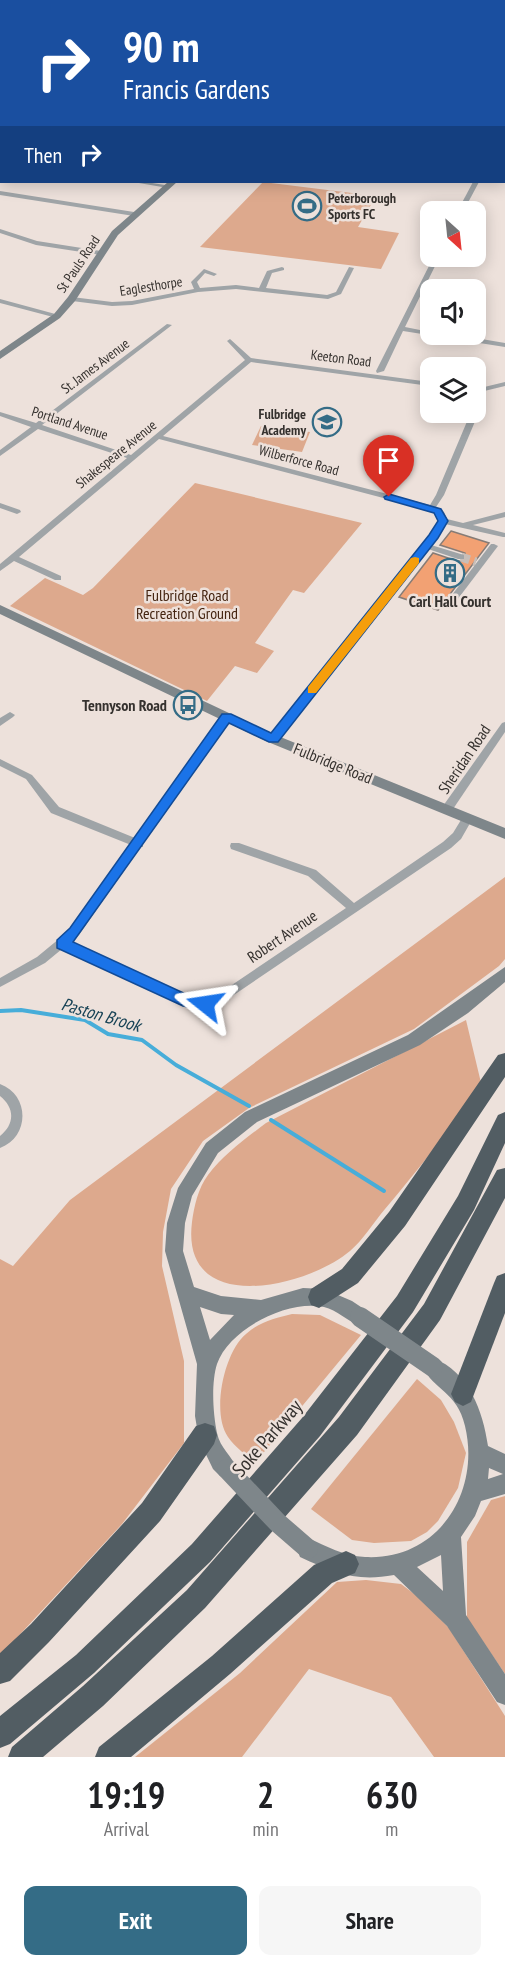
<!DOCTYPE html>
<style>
body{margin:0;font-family:"PT Sans Narrow",sans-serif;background:#f6f6f6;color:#202124;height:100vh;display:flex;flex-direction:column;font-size:22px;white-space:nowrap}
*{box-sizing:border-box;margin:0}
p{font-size:20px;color:#757577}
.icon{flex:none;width:33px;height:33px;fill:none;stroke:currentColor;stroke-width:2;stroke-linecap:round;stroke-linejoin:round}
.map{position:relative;height:1757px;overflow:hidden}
.drawer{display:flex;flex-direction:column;background:#fff;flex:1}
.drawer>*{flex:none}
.hud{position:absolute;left:0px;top:0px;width:506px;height:183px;box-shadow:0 3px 15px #0003;background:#1a4fa0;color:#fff;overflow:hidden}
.needle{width:39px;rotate:153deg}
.buttons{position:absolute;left:420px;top:201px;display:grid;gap:12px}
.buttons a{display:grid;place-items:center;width:66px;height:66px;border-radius:12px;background:#fff;box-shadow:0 3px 15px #0003;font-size:30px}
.pin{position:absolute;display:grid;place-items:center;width:51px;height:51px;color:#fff;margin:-62px -26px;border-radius:50% 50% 50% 0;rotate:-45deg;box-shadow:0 0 6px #0007}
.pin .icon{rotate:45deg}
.me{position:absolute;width:66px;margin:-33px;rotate:285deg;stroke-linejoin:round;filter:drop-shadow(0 0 4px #0008)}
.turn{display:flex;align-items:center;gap:21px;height:126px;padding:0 24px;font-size:27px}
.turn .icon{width:78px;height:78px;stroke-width:2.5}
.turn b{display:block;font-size:42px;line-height:51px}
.then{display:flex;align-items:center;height:57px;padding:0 24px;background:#0003;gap:12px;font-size:22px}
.eta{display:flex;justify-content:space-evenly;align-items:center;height:102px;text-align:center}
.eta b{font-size:36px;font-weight:700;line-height:42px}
.primary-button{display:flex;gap:12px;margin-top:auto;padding:12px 24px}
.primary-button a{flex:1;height:69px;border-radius:12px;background:#346c86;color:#fff;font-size:24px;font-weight:700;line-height:69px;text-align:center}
.primary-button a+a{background:#f6f6f6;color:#202124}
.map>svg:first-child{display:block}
.green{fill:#dda98d}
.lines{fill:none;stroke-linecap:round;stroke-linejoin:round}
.stream{stroke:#47add9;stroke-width:4}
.building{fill:#f2a173;stroke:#877c76;stroke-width:1.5}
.street-tunnel{stroke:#c8beb8;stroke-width:9;stroke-dasharray:9 4.5;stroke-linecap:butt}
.street{fill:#9fa4a7;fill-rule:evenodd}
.secondary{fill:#7e868a;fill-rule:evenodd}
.primary{fill:#677075;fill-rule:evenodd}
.highway{fill:#525d63;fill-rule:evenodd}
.rail{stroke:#877f7b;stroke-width:2;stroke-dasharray:6 3;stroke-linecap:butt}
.secondary-bridge{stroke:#7e868a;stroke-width:20}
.route{fill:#1a73e8;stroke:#114b97;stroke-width:1.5}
.slow{fill:#f59e0b}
.labels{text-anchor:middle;stroke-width:5;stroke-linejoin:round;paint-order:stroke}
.far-poi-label{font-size:14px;font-weight:bold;fill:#35312e;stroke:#ede1db;text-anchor:start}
.far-street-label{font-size:14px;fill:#35312e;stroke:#ede1db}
.park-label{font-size:16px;fill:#442410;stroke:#ede1db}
.poi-label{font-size:16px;font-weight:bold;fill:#35312e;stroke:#ede1db}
.street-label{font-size:16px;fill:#35312e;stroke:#ede1db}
.water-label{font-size:18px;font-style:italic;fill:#174255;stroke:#ede1db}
.near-street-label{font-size:20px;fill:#35312e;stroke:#ede1db}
</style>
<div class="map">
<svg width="505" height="1757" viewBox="0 0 505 1757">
<rect width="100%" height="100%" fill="#ede1db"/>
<g class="green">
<polygon points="263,182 376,196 358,227 399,233 381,269 200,247"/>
<polygon points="261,426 310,432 302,452 252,445"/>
<polygon points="195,483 362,523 304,593 293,590 255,643 274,651 257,673 235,666 207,701 10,606 45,578 83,595 93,588"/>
<polygon points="505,877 505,959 499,966 414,1029 249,1108 203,1141 171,1189 163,1232 162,1266 184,1361 184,1443 122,1524 0,1656 0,1259 13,1266 70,1200"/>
<path d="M466,1020L482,1087C450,1128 419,1169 385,1209C374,1222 363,1240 350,1251C306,1288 180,1317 192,1222C194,1207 198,1188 208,1175C223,1155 245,1139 266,1123Z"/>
<path d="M292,1314L320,1315L361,1335L255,1463C246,1455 235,1447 228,1437C211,1413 224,1352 246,1334C259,1322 276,1318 292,1314Z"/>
<polygon points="417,1379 441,1400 454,1422 466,1453 458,1488 438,1521 427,1532 411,1541 374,1543 352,1540 311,1509"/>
<polygon points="505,1496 505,1674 467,1618 467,1542 491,1500"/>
<polygon points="366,1580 401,1584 421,1599 449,1628 505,1716 505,1757 434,1757 391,1697 309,1669 242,1757 135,1757 240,1673 337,1582"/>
</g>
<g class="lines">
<g class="stream">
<polyline points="0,1011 21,1010 85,1020 108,1034 142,1040 176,1065 249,1106"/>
<polyline points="271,1120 384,1191"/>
</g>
</g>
<polygon class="building" points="451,531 489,543 438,610 399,597 433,553 457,561 466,561 465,553 440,545"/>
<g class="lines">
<polyline class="street-tunnel" points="461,557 476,562"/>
<g class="street">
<polygon points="36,0 42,0 33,2"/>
<polygon points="50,0 55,0 56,2 51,2"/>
<rect x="0" y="10" width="2" height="3"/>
<polygon points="0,48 2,49 2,52 0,52"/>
<polygon points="0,86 2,86 0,90"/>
<rect x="504" y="111" width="1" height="4"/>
<rect x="0" y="129" width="2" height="4"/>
<rect x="0" y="159" width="2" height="4"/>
<rect x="504" y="161" width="1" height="4"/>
<polygon points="133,182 146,182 171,186 168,188"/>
<polygon points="473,182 479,182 463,212 457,212"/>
<polygon points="0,191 134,212 137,214 134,216 0,195"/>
<polygon points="0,229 37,241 101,251 104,253 101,255 36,245 0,233"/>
<polygon points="434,256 440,256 405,327 430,332 430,334 452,334 505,343 505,347 403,331 384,371 377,373 376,371"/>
<polygon points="282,267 284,268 284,270 272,273 266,288 327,295 336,292 349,267 354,268 341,294 328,299 236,289 198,292 132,305 112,306 72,301 69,299 72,297 112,302 132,301 194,289 191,282 204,269 217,274 214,276 205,273 197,282 200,288 236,285 259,288 267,271"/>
<polygon points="0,299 59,315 60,316 57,318 0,303"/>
<polygon points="167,324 172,325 42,425 131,455 245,360 228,342 227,341 230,339 251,358 430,382 430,386 251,362 163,436 430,505 436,495 471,412 476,412 476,410 479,412 444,495 436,507 444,512 447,519 463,523 505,512 505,517 473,525 505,533 505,537 503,537 445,524 431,545 464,555 464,559 458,559 428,549 276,741 273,742 268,739 270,737 430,535 439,521 437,515 429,510 159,439 19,557 61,576 61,580 55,580 14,561 0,571 0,564 127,458 38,429 0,456 0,450 31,427 0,416 0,412 36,423"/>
<polygon points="505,382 505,386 476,393 476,389"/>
<polygon points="0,503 20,510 21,512 17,514 0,508"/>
<polygon points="491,544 494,544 498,546 451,608 445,608 445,604"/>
<polygon points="10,712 15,715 13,717 0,726 0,718"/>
<path d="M226,714L229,715L231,717L229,719L143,843V847H140L79,935L69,943L189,998L205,999L217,995L346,908L308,876L231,849L230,846L231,843H239L316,870L354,903L443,842L453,833L464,815L468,814L473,818L461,839L451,848L225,1001C209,1007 201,1010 184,1005L62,949L45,963L0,987V978L37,957L71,929L131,845L51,813L26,779L0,766V759L32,775L59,807L135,838L223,715Z"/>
<polygon points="505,722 505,732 451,812 443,812 442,809 443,806 502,723"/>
<path d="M0,1084C30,1095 30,1137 0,1148V1136C15,1124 15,1108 0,1096Z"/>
</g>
<g class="secondary">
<rect x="0" y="101" width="2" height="4"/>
<polygon points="504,177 505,183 501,182 504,182"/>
<polygon points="168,182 177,182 118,235 75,301 60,318 0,359 0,351 54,314 68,297 112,231"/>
<polygon points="0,605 278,736 505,828 505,839 268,742 0,614"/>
<path d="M505,967V982L468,1013L420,1045L257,1122L218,1153L192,1196L185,1223L183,1251L194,1287L221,1296L261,1300L303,1288L324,1289L352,1301L367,1311L370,1317L367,1323L360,1326C347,1321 337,1310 324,1307C288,1299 229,1329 217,1364C211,1383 213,1414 217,1433C220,1448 232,1456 237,1469L234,1476L227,1479L220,1476L213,1469L199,1440L195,1416L197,1364L165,1251L167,1223L178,1188L206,1143L245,1112L408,1035ZM200,1307L221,1314L234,1315L210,1340Z"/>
<path d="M433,1358C469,1372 483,1411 488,1446L505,1454V1494L481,1501L475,1516L461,1537L466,1615L505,1674V1705L497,1702L447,1626L394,1575C356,1582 335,1573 300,1557L297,1549L300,1541L308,1538C326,1546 344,1556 365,1557C438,1561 481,1492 465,1426C457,1391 433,1390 423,1367L426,1360ZM489,1468L503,1474L488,1479ZM441,1555L443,1591L417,1567Z"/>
</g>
<g class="primary">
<polygon points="147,0 156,0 157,2 148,2"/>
<rect x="504" y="132" width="1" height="6"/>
</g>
<g class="highway">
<polygon points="505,1053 505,1077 405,1226 358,1283 319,1308 311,1305 308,1297 311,1289 342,1269 389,1212 498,1055"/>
<polygon points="505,1112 505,1143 474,1210 413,1312 320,1436 210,1562 94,1673 10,1744 0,1748 0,1716 76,1655 192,1544 302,1418 397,1296 458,1196 498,1115"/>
<polygon points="505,1168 505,1198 440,1320 357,1435 205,1608 103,1706 43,1757 8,1757 12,1747 83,1686 187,1590 339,1417 424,1304 497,1170"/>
<polygon points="505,1273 505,1313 471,1402 463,1406 455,1402 451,1394 494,1283 497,1276"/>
<polygon points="205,1423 214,1426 217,1435 214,1444 160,1521 49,1642 10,1681 0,1684 0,1653 31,1624 142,1503 196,1426"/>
<polygon points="346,1551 355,1555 359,1564 355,1573 332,1583 230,1674 131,1757 95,1757 99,1747 212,1656 314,1565"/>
</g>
<g class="rail">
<polyline points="403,0 408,2"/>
<polyline points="431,0 436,2"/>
</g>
<g class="secondary-bridge">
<polyline points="360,1317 433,1367"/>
<polyline points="227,1469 278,1523 308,1549"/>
</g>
</g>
<polygon class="route" points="389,494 441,509 448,521 438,538 278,742 269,742 229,723 73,942 190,996 211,1000 213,1004 211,1008 205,1010 183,1006 57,948 57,940 70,928 222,714 231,714 271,733 429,535 438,521 434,513 385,499 384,497"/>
<polygon class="slow" points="415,557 419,558 419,563 316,693 308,693 308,687 411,558"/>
<defs>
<g id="stadium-ring" transform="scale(1.5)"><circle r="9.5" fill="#ede1db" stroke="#346c86" stroke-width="1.5"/><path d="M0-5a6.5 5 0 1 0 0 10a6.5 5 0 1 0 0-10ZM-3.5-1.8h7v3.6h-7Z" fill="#346c86"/></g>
<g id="school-ring" transform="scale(1.5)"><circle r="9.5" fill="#ede1db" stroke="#346c86" stroke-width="1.5"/><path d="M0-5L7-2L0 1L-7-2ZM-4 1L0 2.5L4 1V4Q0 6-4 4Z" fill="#346c86"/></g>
<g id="building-ring" transform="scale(1.5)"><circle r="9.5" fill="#ede1db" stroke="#346c86" stroke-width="1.5"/><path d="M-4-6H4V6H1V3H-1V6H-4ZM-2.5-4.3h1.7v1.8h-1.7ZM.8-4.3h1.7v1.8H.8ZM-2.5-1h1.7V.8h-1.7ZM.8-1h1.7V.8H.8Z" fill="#346c86"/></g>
<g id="bus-ring" transform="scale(1.5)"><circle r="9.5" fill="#ede1db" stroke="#346c86" stroke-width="1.5"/><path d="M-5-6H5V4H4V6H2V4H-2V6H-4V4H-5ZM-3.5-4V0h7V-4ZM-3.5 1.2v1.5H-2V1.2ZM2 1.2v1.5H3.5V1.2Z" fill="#346c86"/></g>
</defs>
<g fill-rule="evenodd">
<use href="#stadium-ring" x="307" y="206"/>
<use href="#school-ring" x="327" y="422"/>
<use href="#building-ring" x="450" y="573"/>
<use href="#bus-ring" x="188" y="705"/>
</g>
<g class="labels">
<g class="far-poi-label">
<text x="328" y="203">Peterborough<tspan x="328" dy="16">Sports FC</tspan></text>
<text x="306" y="419" text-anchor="end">Fulbridge<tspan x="306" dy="16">Academy</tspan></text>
</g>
<g class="far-street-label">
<text transform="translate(78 264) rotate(-56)" y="5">St Pauls Road</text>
<text transform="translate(151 286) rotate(-9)" y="5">Eaglesthorpe</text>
<text transform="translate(341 358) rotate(7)" y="5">Keeton Road</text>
<text transform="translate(95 366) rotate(-37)" y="5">St. James Avenue</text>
<text transform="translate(70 423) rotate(18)" y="5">Portland Avenue</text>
<text transform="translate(116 454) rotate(-39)" y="5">Shakespeare Avenue</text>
<text transform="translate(299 460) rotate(15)" y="5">Wilberforce Road</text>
</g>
<g class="park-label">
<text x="187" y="601">Fulbridge Road<tspan x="187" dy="18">Recreation Ground</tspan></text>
</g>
<g class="poi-label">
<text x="450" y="607">Carl Hall Court</text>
<text x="167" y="711" text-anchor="end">Tennyson Road</text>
</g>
<g class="street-label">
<text transform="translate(464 759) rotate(-56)" y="6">Sheridan Road</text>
<text transform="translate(333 763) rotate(22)" y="6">Fulbridge Road</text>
<text transform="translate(282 936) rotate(-34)" y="6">Robert Avenue</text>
</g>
<g class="water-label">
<text transform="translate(101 1015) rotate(16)" y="6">Paston Brook</text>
</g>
<g class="near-street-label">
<text transform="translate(267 1438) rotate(-49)" y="7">Soke Parkway</text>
</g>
</g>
</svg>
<div class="buttons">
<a><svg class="needle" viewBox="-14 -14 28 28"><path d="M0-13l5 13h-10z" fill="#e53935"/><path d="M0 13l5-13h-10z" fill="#757577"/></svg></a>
<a><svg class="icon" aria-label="sound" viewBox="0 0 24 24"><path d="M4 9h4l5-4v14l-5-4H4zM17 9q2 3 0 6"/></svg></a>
<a><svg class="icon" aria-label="layers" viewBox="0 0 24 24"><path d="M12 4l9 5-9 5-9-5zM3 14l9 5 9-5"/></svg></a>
</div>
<div class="pin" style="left:389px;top:497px;background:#d93025"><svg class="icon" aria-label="arrive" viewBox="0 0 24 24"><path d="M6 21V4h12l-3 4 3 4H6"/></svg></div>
<svg class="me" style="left:205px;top:1004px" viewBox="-20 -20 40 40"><path d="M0-17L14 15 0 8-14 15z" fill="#1a73e8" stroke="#fff" stroke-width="4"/></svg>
<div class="hud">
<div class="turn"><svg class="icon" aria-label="right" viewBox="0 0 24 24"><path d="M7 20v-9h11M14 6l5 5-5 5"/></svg><div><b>90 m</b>Francis Gardens</div></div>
<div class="then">Then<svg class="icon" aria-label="right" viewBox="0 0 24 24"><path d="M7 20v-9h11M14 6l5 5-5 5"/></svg></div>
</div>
</div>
<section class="drawer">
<div class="eta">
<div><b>19:19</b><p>Arrival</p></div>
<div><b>2</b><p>min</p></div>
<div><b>630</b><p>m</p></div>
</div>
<div class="primary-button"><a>Exit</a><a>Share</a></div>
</section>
